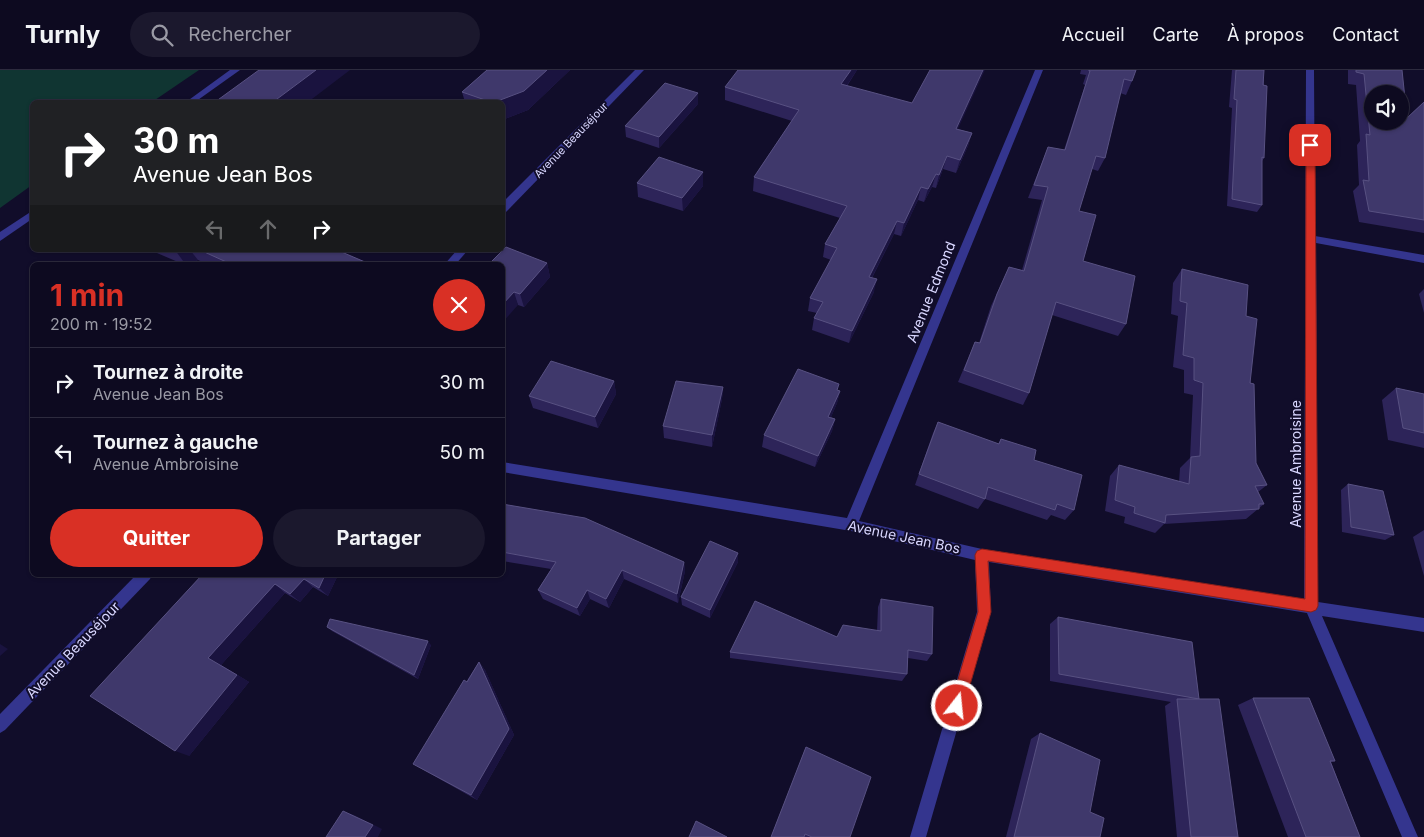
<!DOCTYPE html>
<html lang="fr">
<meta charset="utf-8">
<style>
body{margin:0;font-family:Inter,sans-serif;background:#1b182d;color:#f1f3f6;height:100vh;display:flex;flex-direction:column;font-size:19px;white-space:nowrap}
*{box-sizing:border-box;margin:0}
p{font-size:16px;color:#9a9aa5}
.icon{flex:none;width:28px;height:28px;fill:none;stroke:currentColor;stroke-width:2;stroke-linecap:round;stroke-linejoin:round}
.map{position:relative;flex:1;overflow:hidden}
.drawer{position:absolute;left:30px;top:192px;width:475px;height:315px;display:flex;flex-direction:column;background:#0d0a20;border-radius:8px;box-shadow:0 1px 4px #0004,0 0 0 1px #2d2b3e}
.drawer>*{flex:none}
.hud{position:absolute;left:30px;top:30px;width:475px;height:152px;border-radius:8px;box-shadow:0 1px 4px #0004,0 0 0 1px #2d2b3e;background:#202124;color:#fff;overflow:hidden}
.controls{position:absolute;left:1364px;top:15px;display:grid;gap:10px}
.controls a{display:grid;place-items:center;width:45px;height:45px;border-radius:50%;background:#0d0a20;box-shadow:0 1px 4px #0004,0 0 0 1px #2d2b3e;font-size:25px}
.pin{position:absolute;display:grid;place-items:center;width:42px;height:42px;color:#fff;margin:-21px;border-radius:10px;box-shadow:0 2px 8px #0006}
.me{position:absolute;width:55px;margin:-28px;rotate:16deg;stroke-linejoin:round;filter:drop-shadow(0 0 4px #0008)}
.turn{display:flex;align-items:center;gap:18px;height:105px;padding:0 20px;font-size:22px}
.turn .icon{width:65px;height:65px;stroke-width:2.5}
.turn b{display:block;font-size:35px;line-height:42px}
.lanes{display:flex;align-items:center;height:48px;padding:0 20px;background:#0003;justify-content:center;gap:25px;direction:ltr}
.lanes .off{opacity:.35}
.round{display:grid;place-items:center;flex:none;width:52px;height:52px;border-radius:26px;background:#1b182d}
.headline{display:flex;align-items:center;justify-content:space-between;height:85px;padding:0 20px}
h1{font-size:30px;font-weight:700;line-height:38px;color:#d93025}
.primary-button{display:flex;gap:10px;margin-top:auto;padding:10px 20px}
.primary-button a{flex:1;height:58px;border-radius:30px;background:#d93025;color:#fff;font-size:20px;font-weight:700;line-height:58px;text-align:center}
.primary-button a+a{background:#1b182d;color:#f1f3f6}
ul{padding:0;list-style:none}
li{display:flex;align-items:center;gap:15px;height:70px;padding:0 20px;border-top:1px solid #2d2b3e}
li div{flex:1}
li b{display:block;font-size:19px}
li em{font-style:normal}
header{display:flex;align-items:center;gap:30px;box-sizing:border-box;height:70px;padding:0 25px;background:#0d0a20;border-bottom:1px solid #2d2b3e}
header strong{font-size:24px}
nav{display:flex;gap:28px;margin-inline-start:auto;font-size:18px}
.search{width:350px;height:45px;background:#1b182d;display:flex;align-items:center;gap:12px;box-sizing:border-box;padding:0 18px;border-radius:28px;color:#9a9aa5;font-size:19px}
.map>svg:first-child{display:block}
.green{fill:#103532}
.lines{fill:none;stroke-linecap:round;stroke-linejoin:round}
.minor{fill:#34358e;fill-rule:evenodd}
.wall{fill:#2d2459}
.shaded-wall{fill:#1a133f}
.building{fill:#3f386b;stroke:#585182;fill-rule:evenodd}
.route{fill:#d93025;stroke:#8d1f18}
.labels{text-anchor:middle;stroke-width:4;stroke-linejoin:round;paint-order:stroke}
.far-street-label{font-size:11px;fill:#d9d7ff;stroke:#110d2a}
.street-label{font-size:14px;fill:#d9d7ff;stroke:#110d2a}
</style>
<header>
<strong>Turnly</strong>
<div class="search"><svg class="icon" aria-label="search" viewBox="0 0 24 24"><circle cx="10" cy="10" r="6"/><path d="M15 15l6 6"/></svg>Rechercher</div>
<nav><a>Accueil</a><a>Carte</a><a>À propos</a><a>Contact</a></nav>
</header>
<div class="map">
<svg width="1424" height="767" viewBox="0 0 1424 767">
<rect width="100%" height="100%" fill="#110d2a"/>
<polygon class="green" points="0,0 199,0 152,32 32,32 32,115 0,138"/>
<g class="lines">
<g class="minor">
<polygon points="230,0 240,0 195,32 186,32"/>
<polygon points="635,0 644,0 506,142 502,143 502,133"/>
<polygon points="1035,0 1043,0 859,451 982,479 1304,529 1306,0 1314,0 1315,166 1424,185 1424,193 1316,173 1318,532 1424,548 1424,562 1322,546 1418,767 1402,767 1307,543 989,492 991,542 926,767 910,767 977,542 975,490 851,461 502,402 502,392 847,448"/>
<polygon points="32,141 32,149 0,171 0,162"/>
<polygon points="457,180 468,180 455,195 444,195"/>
<polygon points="136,505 152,505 150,509 5,660 0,663 0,644"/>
</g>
</g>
<g class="wall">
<polygon points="487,0 570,0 528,40 502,50 502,32 465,32 462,22"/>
<polygon points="857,0 847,16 958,59 972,63 968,76 956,103 943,99 936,118 932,117 924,132 918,130 901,166 894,164 872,208 874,222 849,273 812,260 814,248 817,243 808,241 810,228 831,190 823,187 825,174 840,148 753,121 754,107 792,51 725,30 725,17"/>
<polygon points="1081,0 1136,0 1132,11 1126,25 1120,23 1105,88 1098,101 1092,99 1079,141 1083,191 1126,254 1118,266 1052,245 1029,323 1023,335 958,312 975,272 979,273 991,236 1009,197 1022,200 1042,130 1028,128 1048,77 1064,80 1085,15 1083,14 1086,5 1080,4"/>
<polygon points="1232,0 1264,0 1264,88 1262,91 1262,135 1257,142 1227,136 1232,38 1229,37"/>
<polygon points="1348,0 1402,0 1407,48 1424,32 1424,163 1359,152 1353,121 1359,115 1357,75 1360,71 1356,15 1348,14"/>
<polygon points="698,34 659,78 626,67 625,56"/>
<polygon points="637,113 703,116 683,141 638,127"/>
<polygon points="150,180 337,180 365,192 367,195 209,195 198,190 188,195 185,195"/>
<polygon points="547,193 550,207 524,237 518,235 502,195"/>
<polygon points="1182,199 1246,246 1256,393 1267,415 1258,422 1264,434 1246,449 1164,454 1155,463 1124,453 1125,447 1105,441 1110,406 1119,395 1179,412 1180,398 1190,388 1193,325 1184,323 1184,300 1173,297 1178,246 1171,244 1173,213"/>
<polygon points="1424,219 1424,243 1419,224"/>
<polygon points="614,311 616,324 598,358 533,338 529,326"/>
<polygon points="723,317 722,329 712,377 664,368 663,356"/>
<polygon points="1396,318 1424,324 1424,378 1388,370 1382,330"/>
<polygon points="840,321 837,333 831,347 835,349 832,361 815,397 762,377 764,365"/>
<polygon points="938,352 998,374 1001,369 1074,440 1065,450 1051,445 1047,450 985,429 978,439 915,415 933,363"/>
<polygon points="1348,414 1394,465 1385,470 1342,462 1341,420"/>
<polygon points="502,434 684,492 685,501 678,533 624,509 609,538 590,529 580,546 543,529 538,520 551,499 502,491"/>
<polygon points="1424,460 1424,506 1413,467"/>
<polygon points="738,483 738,492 710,548 682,535 681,527"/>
<polygon points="202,505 338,505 328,526 313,517 300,532 285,523 221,595 249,612 189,686"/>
<polygon points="881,529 932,584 927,591 908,588 907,604 902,611 730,588 730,582 877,561 878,537"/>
<polygon points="1058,547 1199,629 1238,767 1177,767 1165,636 1171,632 1050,611 1050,554"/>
<polygon points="327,557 431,575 418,609 332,561"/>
<polygon points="479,592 485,600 514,665 477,730 413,694"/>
<polygon points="1253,628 1335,691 1331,692 1360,767 1288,767 1238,635"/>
<polygon points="1040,663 1090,742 1100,767 1006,767 1031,669"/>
<polygon points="806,677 850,767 771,767"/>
</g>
<g class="shaded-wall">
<polygon points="316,0 350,0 308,32 273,32"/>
<polygon points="547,0 570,0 528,40 502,50 502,32 495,32"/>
<polygon points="851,0 857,0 839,27 841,14"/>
<polygon points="983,0 985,0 952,72 956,59"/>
<polygon points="698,23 698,34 659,78 659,67"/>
<polygon points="972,63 968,76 956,103 960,90"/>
<polygon points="947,86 943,99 936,118 939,105"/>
<polygon points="703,102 703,116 683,141 682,128"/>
<polygon points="936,104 932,117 924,132 928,119"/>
<polygon points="921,117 918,130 901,166 904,153"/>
<polygon points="897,151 894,164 866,219 869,207"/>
<polygon points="175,180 190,180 198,190 188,195 186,195"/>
<polygon points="547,193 550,207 524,237 520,224"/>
<polygon points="877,209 874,222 849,273 852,261"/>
<polygon points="514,222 518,235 502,253 502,235"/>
<polygon points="614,311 616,324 598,358 595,347"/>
<polygon points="723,317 722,329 712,377 712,365"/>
<polygon points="840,321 837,333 826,359 828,347"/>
<polygon points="835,349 832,361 815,397 818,386"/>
<polygon points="738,483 738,492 710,548 710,540"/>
<polygon points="684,492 685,501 678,533 677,524"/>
<polygon points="622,500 624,509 609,538 606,529"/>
<polygon points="325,505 338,505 328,526 319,518"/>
<polygon points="304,509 313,517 300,532 290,524"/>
<polygon points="275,514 285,523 221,595 249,612 189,686 175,681 208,588"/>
<polygon points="587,520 590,529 580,546 577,538"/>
<polygon points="428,571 431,575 418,609 414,605"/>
<polygon points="0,574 8,579 0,586"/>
<polygon points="479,592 485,600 514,665 477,730 471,725"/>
<polygon points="343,741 354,745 382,759 378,767 365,767"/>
</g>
<g class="building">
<polygon points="259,0 316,0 273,32 215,32"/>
<polygon points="487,0 547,0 524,21 495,32 491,32 462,22"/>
<polygon points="738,0 851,0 841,14 912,33 930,0 983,0 956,59 972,63 960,90 947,86 939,105 936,104 928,119 921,117 904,153 897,151 869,207 877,209 852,261 814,248 823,232 810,228 837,178 825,174 847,136 754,107 799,40 725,17"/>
<polygon points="1089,0 1136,0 1132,11 1124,9 1105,88 1096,86 1079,141 1096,145 1083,191 1135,206 1126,254 1056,232 1029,323 964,300 975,272 980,273 997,224 1009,197 1024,201 1048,117 1034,115 1048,77 1065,80 1090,1 1089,1"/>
<polygon points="1236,0 1264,0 1263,15 1267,16 1264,88 1262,87 1262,135 1232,129 1237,30 1234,29"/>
<path d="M1356,0H1402L1407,48L1424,32V150L1369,141L1363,110L1369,111L1366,64L1370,65L1364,4L1356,2ZM1372,24H1400V51H1372Z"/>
<polygon points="665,13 698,23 659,67 625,56"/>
<polygon points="659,87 703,102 682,128 637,113"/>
<polygon points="506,177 547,193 520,224 514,222 502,235 502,195 488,195"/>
<polygon points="200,180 337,180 365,192 362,195 233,195"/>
<polygon points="1182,199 1248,215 1246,246 1257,249 1250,313 1254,314 1256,393 1267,415 1255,416 1264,434 1259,434 1259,439 1166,445 1165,453 1134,443 1135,437 1115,430 1119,395 1189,414 1191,387 1200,386 1203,313 1194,310 1194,288 1183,285 1187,233 1180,231"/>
<polygon points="551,291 614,311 595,347 529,326"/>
<polygon points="798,299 839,314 837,320 840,321 828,347 835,349 818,386 764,365"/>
<polygon points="676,311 723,317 712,365 663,356"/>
<polygon points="1396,318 1424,324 1424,363 1403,358"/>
<polygon points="938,352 999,374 1001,369 1036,380 1034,390 1082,405 1074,440 1057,434 1055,440 988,417 985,429 919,404"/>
<polygon points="1348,414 1383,421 1394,465 1351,457"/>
<polygon points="502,434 585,448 684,492 677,524 622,500 606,529 587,520 577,538 538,520 556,492 502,482"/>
<polygon points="710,471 738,483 710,540 681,527"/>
<polygon points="202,505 325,505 319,518 304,509 290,524 275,514 208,588 237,605 175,681 90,626"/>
<polygon points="881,529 933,537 932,584 908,580 907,604 730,582 755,531 837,567 843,555 881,561"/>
<polygon points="1058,547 1192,572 1199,629 1059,604"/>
<polygon points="330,549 428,571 414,605 327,557"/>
<polygon points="479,592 509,659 471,725 413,694 464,610 467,612"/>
<polygon points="1253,628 1309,628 1335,691 1330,691 1360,767 1306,767"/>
<polygon points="1177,629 1219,629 1238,767 1191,767"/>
<polygon points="1040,663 1100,690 1090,742 1104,748 1100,767 1014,767"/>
<polygon points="806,677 871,707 850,767 812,767 805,764 804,767 771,767"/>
<polygon points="343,741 373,755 365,767 326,767"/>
<polygon points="696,751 727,767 689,767"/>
</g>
<polygon class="route" points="1310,72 1315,75 1318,536 1316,540 1311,542 988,491 991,542 964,636 962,641 957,643 952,641 950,636 978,542 975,485 977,481 982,479 1305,529 1306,75"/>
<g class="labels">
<g class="far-street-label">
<text transform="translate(571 70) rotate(-46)" y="4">Avenue Beauséjour</text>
</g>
<g class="street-label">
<text transform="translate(931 222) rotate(-68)" y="5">Avenue Edmond</text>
<text transform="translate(1296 394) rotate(-90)" y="5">Avenue Ambroisine</text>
<text transform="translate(904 467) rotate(12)" y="5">Avenue Jean Bos</text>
<text transform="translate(73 580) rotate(-46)" y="5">Avenue Beauséjour</text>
</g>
</g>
</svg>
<div class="controls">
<a><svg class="icon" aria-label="sound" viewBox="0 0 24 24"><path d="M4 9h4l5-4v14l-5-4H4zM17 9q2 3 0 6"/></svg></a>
</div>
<div class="pin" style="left:1310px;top:75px;background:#d93025"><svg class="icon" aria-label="arrive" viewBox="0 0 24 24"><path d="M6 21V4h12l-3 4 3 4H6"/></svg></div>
<svg class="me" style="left:957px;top:636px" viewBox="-20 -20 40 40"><circle r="17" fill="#d93025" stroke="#fff" stroke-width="3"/><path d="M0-11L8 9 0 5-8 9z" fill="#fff"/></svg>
<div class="hud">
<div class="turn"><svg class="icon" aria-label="right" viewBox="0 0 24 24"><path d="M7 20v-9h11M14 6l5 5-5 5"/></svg><div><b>30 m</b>Avenue Jean Bos</div></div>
<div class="lanes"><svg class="icon off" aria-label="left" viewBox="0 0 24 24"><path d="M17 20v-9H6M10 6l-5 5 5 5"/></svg><svg class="icon off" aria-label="ahead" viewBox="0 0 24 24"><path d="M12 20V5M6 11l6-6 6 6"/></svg><svg class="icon" aria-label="right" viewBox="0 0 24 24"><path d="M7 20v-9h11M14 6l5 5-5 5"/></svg></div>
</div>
<section class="drawer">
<div class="headline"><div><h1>1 min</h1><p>200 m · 19:52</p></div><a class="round" style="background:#d93025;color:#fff"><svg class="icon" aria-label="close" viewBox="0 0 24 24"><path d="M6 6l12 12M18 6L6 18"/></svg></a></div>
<ul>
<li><svg class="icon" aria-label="right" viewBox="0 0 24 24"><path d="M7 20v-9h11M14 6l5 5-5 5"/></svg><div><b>Tournez à droite</b><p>Avenue Jean Bos</p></div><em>30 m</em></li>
<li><svg class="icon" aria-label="left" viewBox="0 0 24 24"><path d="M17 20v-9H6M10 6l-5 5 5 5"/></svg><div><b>Tournez à gauche</b><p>Avenue Ambroisine</p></div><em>50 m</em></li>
</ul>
<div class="primary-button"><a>Quitter</a><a>Partager</a></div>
</section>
</div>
